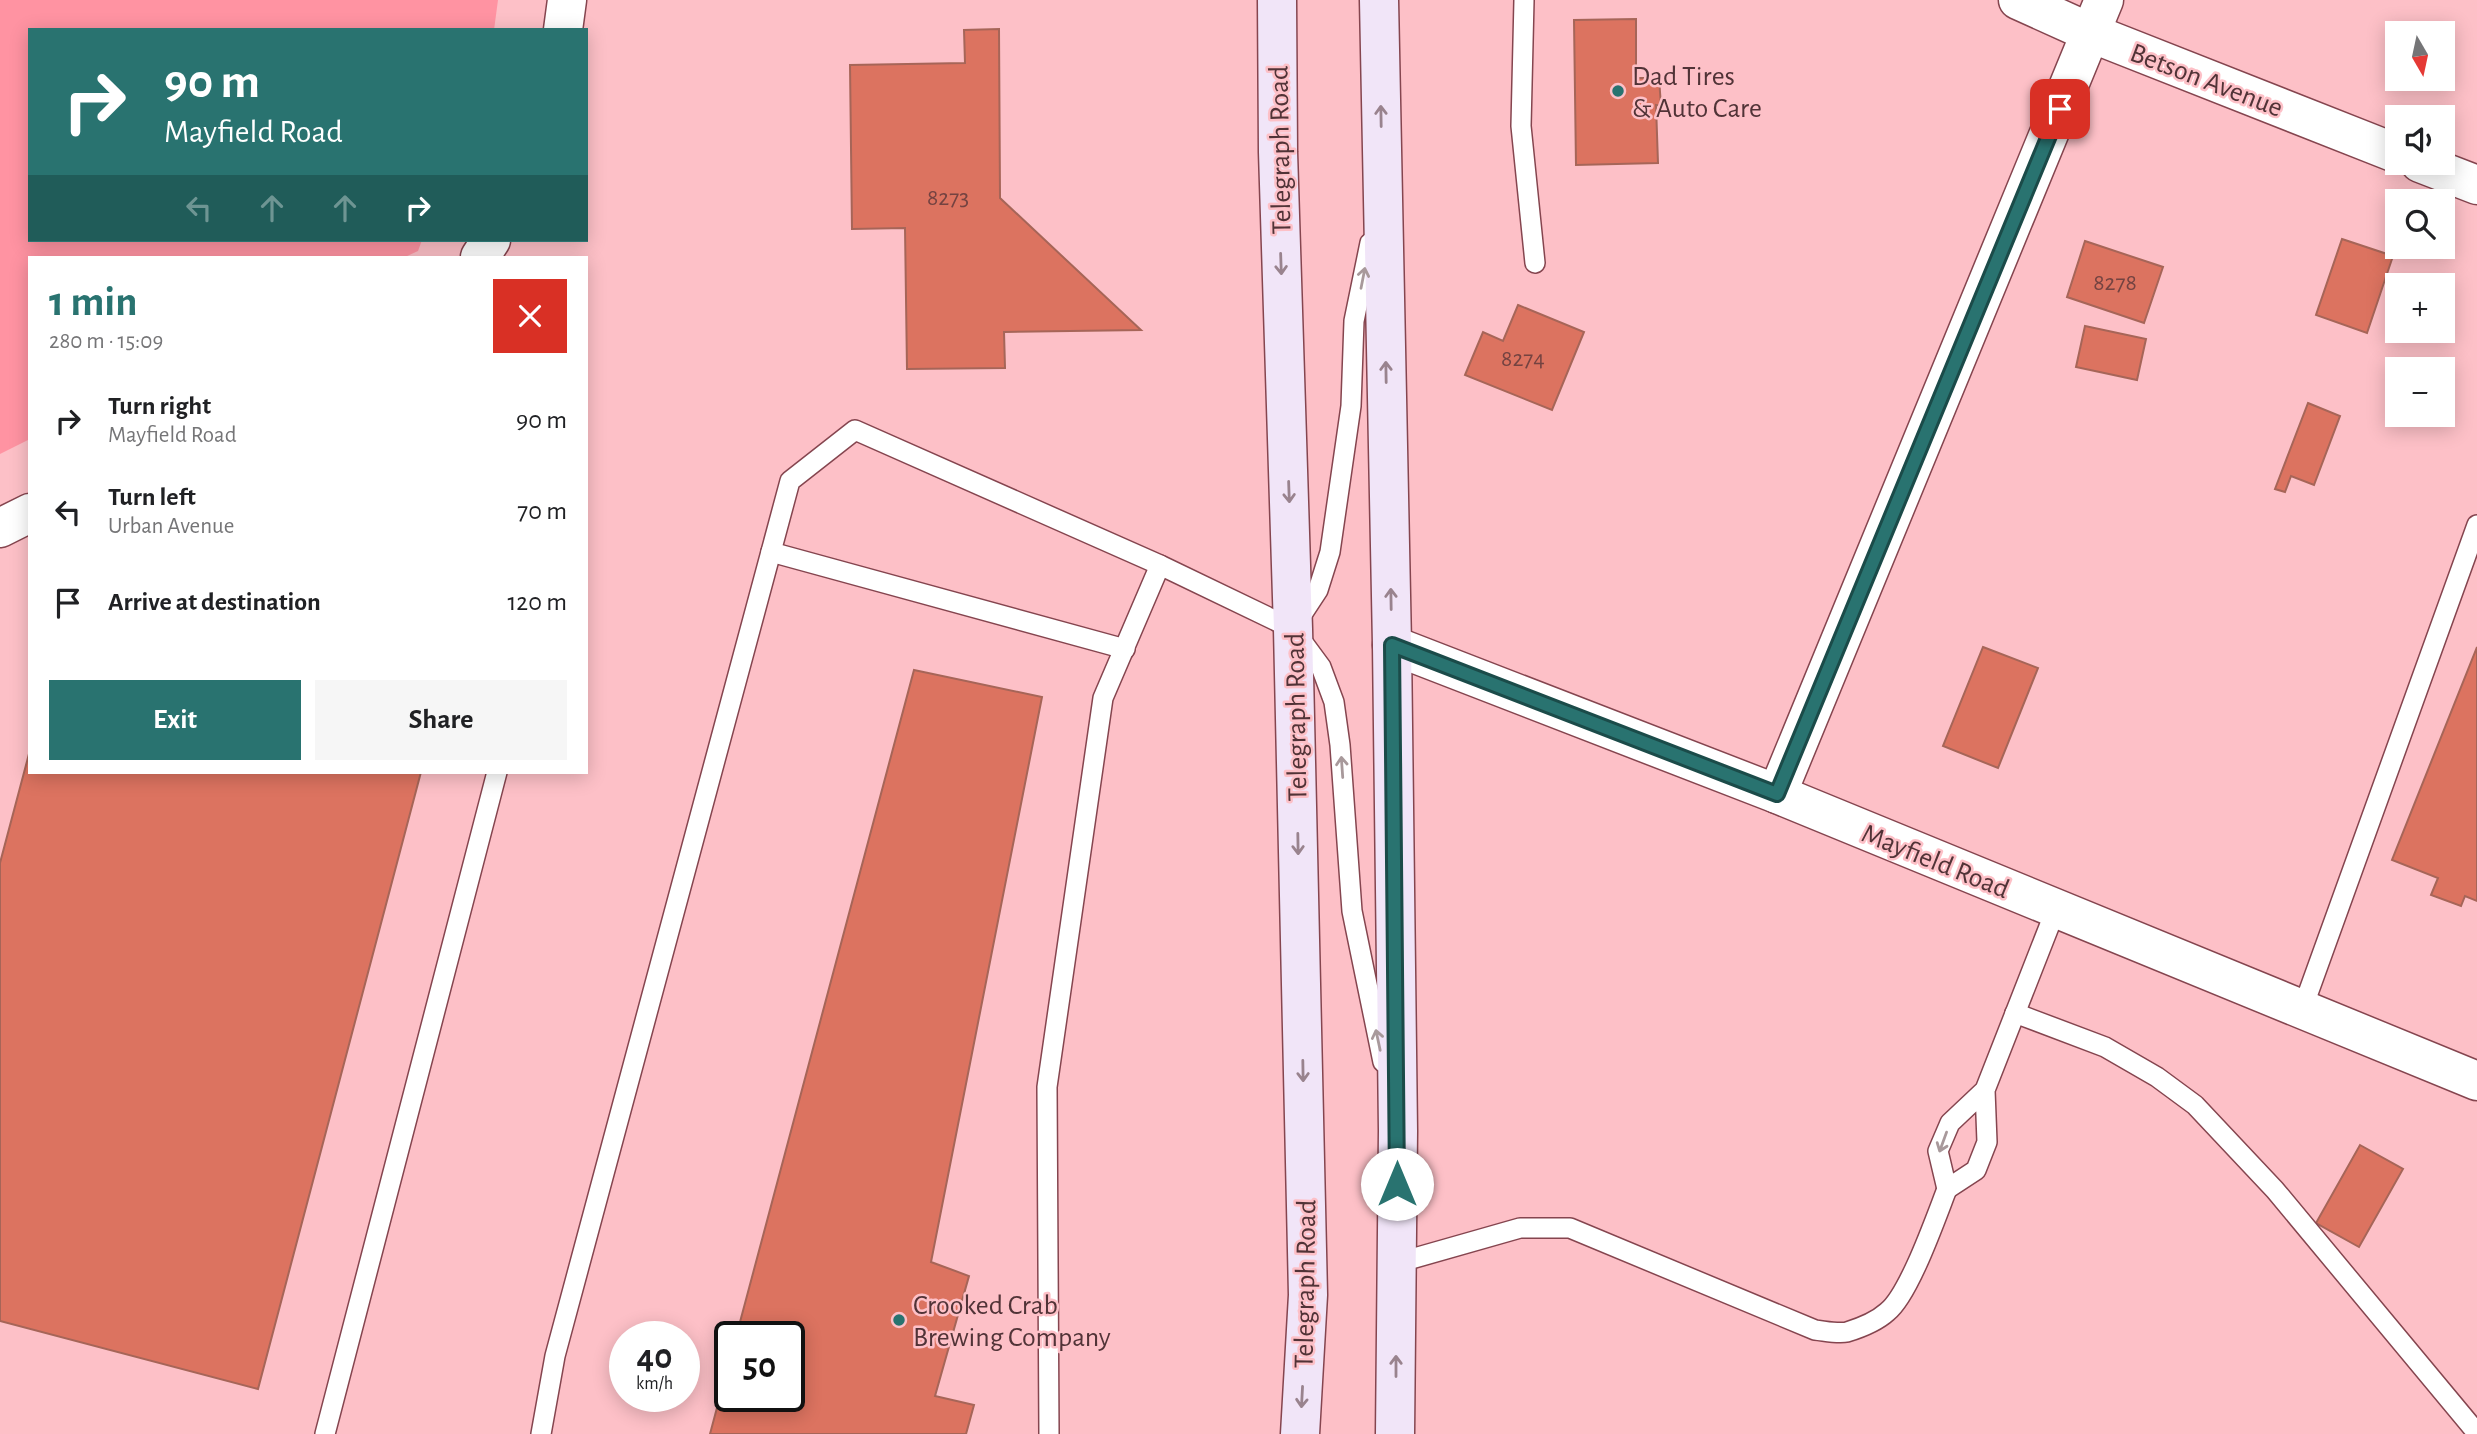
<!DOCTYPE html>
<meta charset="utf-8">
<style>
body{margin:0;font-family:"Alegreya Sans",sans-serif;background:#f6f6f6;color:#202124;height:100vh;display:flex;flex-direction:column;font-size:26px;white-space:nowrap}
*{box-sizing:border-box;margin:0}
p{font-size:23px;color:#757577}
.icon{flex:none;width:38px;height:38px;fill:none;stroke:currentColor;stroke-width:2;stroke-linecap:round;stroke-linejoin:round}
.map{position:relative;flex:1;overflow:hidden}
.panel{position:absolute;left:28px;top:256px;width:560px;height:518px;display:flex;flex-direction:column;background:#fff;border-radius:0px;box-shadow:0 4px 18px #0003}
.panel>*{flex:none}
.banner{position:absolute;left:28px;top:28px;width:560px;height:214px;border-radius:0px;box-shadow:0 4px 18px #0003;background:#297370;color:#fff;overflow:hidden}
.needle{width:46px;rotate:171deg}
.fabs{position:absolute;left:2385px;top:21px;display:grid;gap:14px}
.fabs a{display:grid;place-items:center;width:70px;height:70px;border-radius:0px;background:#fff;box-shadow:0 4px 18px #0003;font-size:35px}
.speed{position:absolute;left:609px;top:1321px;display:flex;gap:14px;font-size:35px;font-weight:700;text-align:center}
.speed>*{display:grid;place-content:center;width:91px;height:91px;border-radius:50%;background:#fff;box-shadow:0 4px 18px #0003;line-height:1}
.speed small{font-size:18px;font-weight:400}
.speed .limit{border:4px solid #111;border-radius:10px;background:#fff;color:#111}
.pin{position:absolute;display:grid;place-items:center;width:60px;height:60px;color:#fff;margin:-30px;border-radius:14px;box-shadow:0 4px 10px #0006}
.me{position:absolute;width:77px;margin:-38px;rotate:0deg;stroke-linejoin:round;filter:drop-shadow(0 0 5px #0008)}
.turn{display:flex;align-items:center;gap:24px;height:147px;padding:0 21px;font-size:32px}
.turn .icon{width:91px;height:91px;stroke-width:2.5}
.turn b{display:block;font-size:49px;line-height:60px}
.lanes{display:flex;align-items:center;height:66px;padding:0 21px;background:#0003;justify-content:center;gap:35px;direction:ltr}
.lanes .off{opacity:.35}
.round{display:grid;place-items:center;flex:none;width:74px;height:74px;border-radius:0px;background:#f6f6f6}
.summary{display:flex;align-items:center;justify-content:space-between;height:119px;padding:0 21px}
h1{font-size:42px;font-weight:700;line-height:52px;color:#297370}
.cta{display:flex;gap:14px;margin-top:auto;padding:14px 21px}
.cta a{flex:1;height:80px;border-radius:0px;background:#297370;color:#fff;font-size:28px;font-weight:700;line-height:80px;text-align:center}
.cta a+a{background:#f6f6f6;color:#202124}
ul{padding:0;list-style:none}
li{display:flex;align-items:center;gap:21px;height:91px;padding:0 21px}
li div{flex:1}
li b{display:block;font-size:26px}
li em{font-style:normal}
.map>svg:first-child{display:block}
.green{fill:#ff93a2}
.building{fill:#dc7360;stroke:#a66558;stroke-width:2}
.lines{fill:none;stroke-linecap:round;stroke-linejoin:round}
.service-casing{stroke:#85454f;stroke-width:22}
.minor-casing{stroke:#85454f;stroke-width:41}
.secondary-casing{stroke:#85454f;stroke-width:41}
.service{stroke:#fff;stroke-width:19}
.minor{stroke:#fff;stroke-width:38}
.secondary{stroke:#f1e5f8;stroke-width:38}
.oneway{stroke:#99838e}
.oneway2{stroke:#a8999b}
.route-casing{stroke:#1b4b49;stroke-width:18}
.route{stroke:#297370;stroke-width:12}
.poi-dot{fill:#297370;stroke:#fdc0c7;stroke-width:2.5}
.labels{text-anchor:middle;stroke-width:5;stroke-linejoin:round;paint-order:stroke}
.number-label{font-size:24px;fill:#744341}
.poi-label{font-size:28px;fill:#513337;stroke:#fdc0c7;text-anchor:start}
.street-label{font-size:28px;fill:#513337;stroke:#fdc0c7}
</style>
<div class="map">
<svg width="2477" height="1434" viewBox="0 0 2477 1434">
<rect width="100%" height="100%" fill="#fdc0c7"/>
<polygon class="green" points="0,0 498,0 494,30 30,30 30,240 422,240 418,251 405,257 30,257 30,439 0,454"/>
<g class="building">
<polygon points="1636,19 1636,78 1659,78 1661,106 1656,105 1658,163 1576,165 1574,20"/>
<polygon points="999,29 1000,198 1141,330 1004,332 1005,368 907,369 905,228 852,229 850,65 965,63 964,30"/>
<polygon points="2342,239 2393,256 2367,333 2316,315"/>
<polygon points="2085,241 2163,267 2144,323 2067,297"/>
<polygon points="1518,305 1584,332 1552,410 1465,375 1483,332 1503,341"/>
<polygon points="2085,326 2146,339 2137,380 2076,367"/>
<polygon points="2308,403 2340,416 2314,485 2291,476 2285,492 2275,489"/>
<polygon points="1983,647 2038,668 1998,768 1943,746"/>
<polygon points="2477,647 2477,901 2465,896 2461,906 2431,895 2438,878 2392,860"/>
<polygon points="914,670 1042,697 931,1262 969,1276 935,1396 974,1405 966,1434 710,1434 730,1359 730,1396 789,1396 789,1337 736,1337"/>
<polygon points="30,750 30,772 421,772 258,1389 0,1321 0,863"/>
<polygon points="2360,1145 2403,1169 2359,1247 2316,1223"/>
</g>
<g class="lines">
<g class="service-casing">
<g id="service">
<polyline points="1524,0 1521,126 1535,263"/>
<polyline points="771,552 1125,649"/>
<polyline points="1297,622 1318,590 1330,552 1351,406 1354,321 1370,243"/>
<polyline points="2302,1010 2477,525"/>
<polyline points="2015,1013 2105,1047 2157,1077 2195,1105 2275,1190 2477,1433"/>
<polyline points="1985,1090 1950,1123 1938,1151 1947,1189 1976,1170 1987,1142 1985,1090 2056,909"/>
<path d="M1397,1263L1520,1228H1570L1815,1330C1825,1331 1838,1334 1847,1332C1860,1328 1877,1321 1887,1312C1909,1295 1936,1217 1947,1189"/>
<polyline points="325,1434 497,772"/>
<polyline points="541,1434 555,1356 790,481 855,430 1160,565 1293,629 1321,667 1334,702 1340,745 1352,911 1383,1062"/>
<polyline points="1049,1434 1047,1087 1103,698 1160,565"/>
</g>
</g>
<g class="minor-casing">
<g id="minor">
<polyline points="2018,0 2091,33 2398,154"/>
<polyline points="563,30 567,0"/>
<polyline points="2420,163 2477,185"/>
<polyline points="480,257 491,240"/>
<polyline points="0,528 30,513"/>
<polyline points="1392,645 1777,794 2477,1081"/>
<polyline points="1777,794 2104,0"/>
</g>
</g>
<g class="secondary-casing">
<g id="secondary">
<polyline points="1277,0 1278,152 1293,629 1308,1295 1300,1434"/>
<polyline points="1379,0 1392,645 1398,1131 1395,1434"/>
</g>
</g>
<use href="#service" class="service"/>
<use href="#minor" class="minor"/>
<use href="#secondary" class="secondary"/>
</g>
<defs><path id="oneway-shaft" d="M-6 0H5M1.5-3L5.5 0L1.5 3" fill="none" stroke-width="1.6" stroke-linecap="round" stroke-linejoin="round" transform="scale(1.75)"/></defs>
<g class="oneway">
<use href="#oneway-shaft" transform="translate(1381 116) rotate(-91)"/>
<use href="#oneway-shaft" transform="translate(1281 264) rotate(88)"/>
<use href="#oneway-shaft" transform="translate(1386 372) rotate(-91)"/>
<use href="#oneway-shaft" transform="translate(1289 492) rotate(88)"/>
<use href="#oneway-shaft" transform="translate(1391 599) rotate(-91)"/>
<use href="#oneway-shaft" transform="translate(1298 844) rotate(89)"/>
<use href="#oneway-shaft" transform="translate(1303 1071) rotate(89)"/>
<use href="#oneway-shaft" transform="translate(1396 1366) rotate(-90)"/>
<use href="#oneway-shaft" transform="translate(1302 1397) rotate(93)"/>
</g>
<g class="oneway2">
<use href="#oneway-shaft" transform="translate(1363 278) rotate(-79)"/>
<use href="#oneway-shaft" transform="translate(1342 767) rotate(-94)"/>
<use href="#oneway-shaft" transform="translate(1378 1040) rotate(-102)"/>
<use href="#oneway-shaft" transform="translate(1943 1142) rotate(110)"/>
</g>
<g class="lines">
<g class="route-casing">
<polyline id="route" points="1397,1184 1392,645 1777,794 2060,109"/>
</g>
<use href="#route" class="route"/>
</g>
<g class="poi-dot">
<circle cx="1618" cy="91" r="7"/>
<circle cx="899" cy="1320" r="7"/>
</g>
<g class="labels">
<g class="number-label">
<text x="948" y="205">8273</text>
<text x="2115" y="290">8278</text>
<text x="1523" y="366">8274</text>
</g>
<g class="poi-label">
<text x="1632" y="85">Dad Tires<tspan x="1632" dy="32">&amp; Auto Care</tspan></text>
<text x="913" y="1314">Crooked Crab<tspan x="913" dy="32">Brewing Company</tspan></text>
</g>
<g class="street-label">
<text transform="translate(2207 79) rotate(21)" y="10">Betson Avenue</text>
<text transform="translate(1279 150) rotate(-91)" y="10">Telegraph Road</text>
<text transform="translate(1295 717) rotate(-91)" y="10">Telegraph Road</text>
<text transform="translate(1936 860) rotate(22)" y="10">Mayfield Road</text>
<text transform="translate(1304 1284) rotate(-89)" y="10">Telegraph Road</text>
</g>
</g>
</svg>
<div class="fabs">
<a><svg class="needle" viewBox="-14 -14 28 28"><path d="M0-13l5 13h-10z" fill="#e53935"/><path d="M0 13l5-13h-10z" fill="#757577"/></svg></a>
<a><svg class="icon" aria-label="sound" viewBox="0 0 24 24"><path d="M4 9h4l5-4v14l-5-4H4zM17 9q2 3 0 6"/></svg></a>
<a><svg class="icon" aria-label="search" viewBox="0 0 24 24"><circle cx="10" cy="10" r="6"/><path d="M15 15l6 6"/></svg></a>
<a>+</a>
<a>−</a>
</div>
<div class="speed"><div>40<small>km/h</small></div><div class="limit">50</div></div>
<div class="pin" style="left:2060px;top:109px;background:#d93025"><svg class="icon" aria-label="arrive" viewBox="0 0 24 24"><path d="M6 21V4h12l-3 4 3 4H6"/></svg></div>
<svg class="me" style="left:1397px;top:1184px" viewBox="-20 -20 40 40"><circle r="19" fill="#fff"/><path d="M0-13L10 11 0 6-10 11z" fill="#297370"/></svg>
<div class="banner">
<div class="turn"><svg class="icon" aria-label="right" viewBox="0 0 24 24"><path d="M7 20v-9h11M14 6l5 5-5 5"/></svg><div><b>90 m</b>Mayfield Road</div></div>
<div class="lanes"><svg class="icon off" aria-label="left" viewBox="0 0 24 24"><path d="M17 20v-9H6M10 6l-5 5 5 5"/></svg><svg class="icon off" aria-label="ahead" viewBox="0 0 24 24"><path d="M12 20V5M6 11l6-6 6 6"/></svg><svg class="icon off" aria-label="ahead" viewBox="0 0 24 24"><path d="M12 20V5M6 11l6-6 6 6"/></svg><svg class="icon" aria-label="right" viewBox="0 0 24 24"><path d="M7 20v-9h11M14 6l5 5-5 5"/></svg></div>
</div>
<section class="panel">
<div class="summary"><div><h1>1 min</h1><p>280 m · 15:09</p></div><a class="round" style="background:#d93025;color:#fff"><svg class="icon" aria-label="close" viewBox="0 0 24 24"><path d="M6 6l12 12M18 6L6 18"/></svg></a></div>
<ul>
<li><svg class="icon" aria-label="right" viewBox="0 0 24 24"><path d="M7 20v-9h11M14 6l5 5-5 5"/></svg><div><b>Turn right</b><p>Mayfield Road</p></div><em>90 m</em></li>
<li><svg class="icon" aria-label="left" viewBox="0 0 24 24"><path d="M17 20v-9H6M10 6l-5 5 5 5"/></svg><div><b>Turn left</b><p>Urban Avenue</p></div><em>70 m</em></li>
<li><svg class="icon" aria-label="arrive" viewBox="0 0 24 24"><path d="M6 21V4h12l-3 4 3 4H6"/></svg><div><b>Arrive at destination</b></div><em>120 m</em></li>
</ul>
<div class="cta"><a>Exit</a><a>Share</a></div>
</section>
</div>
